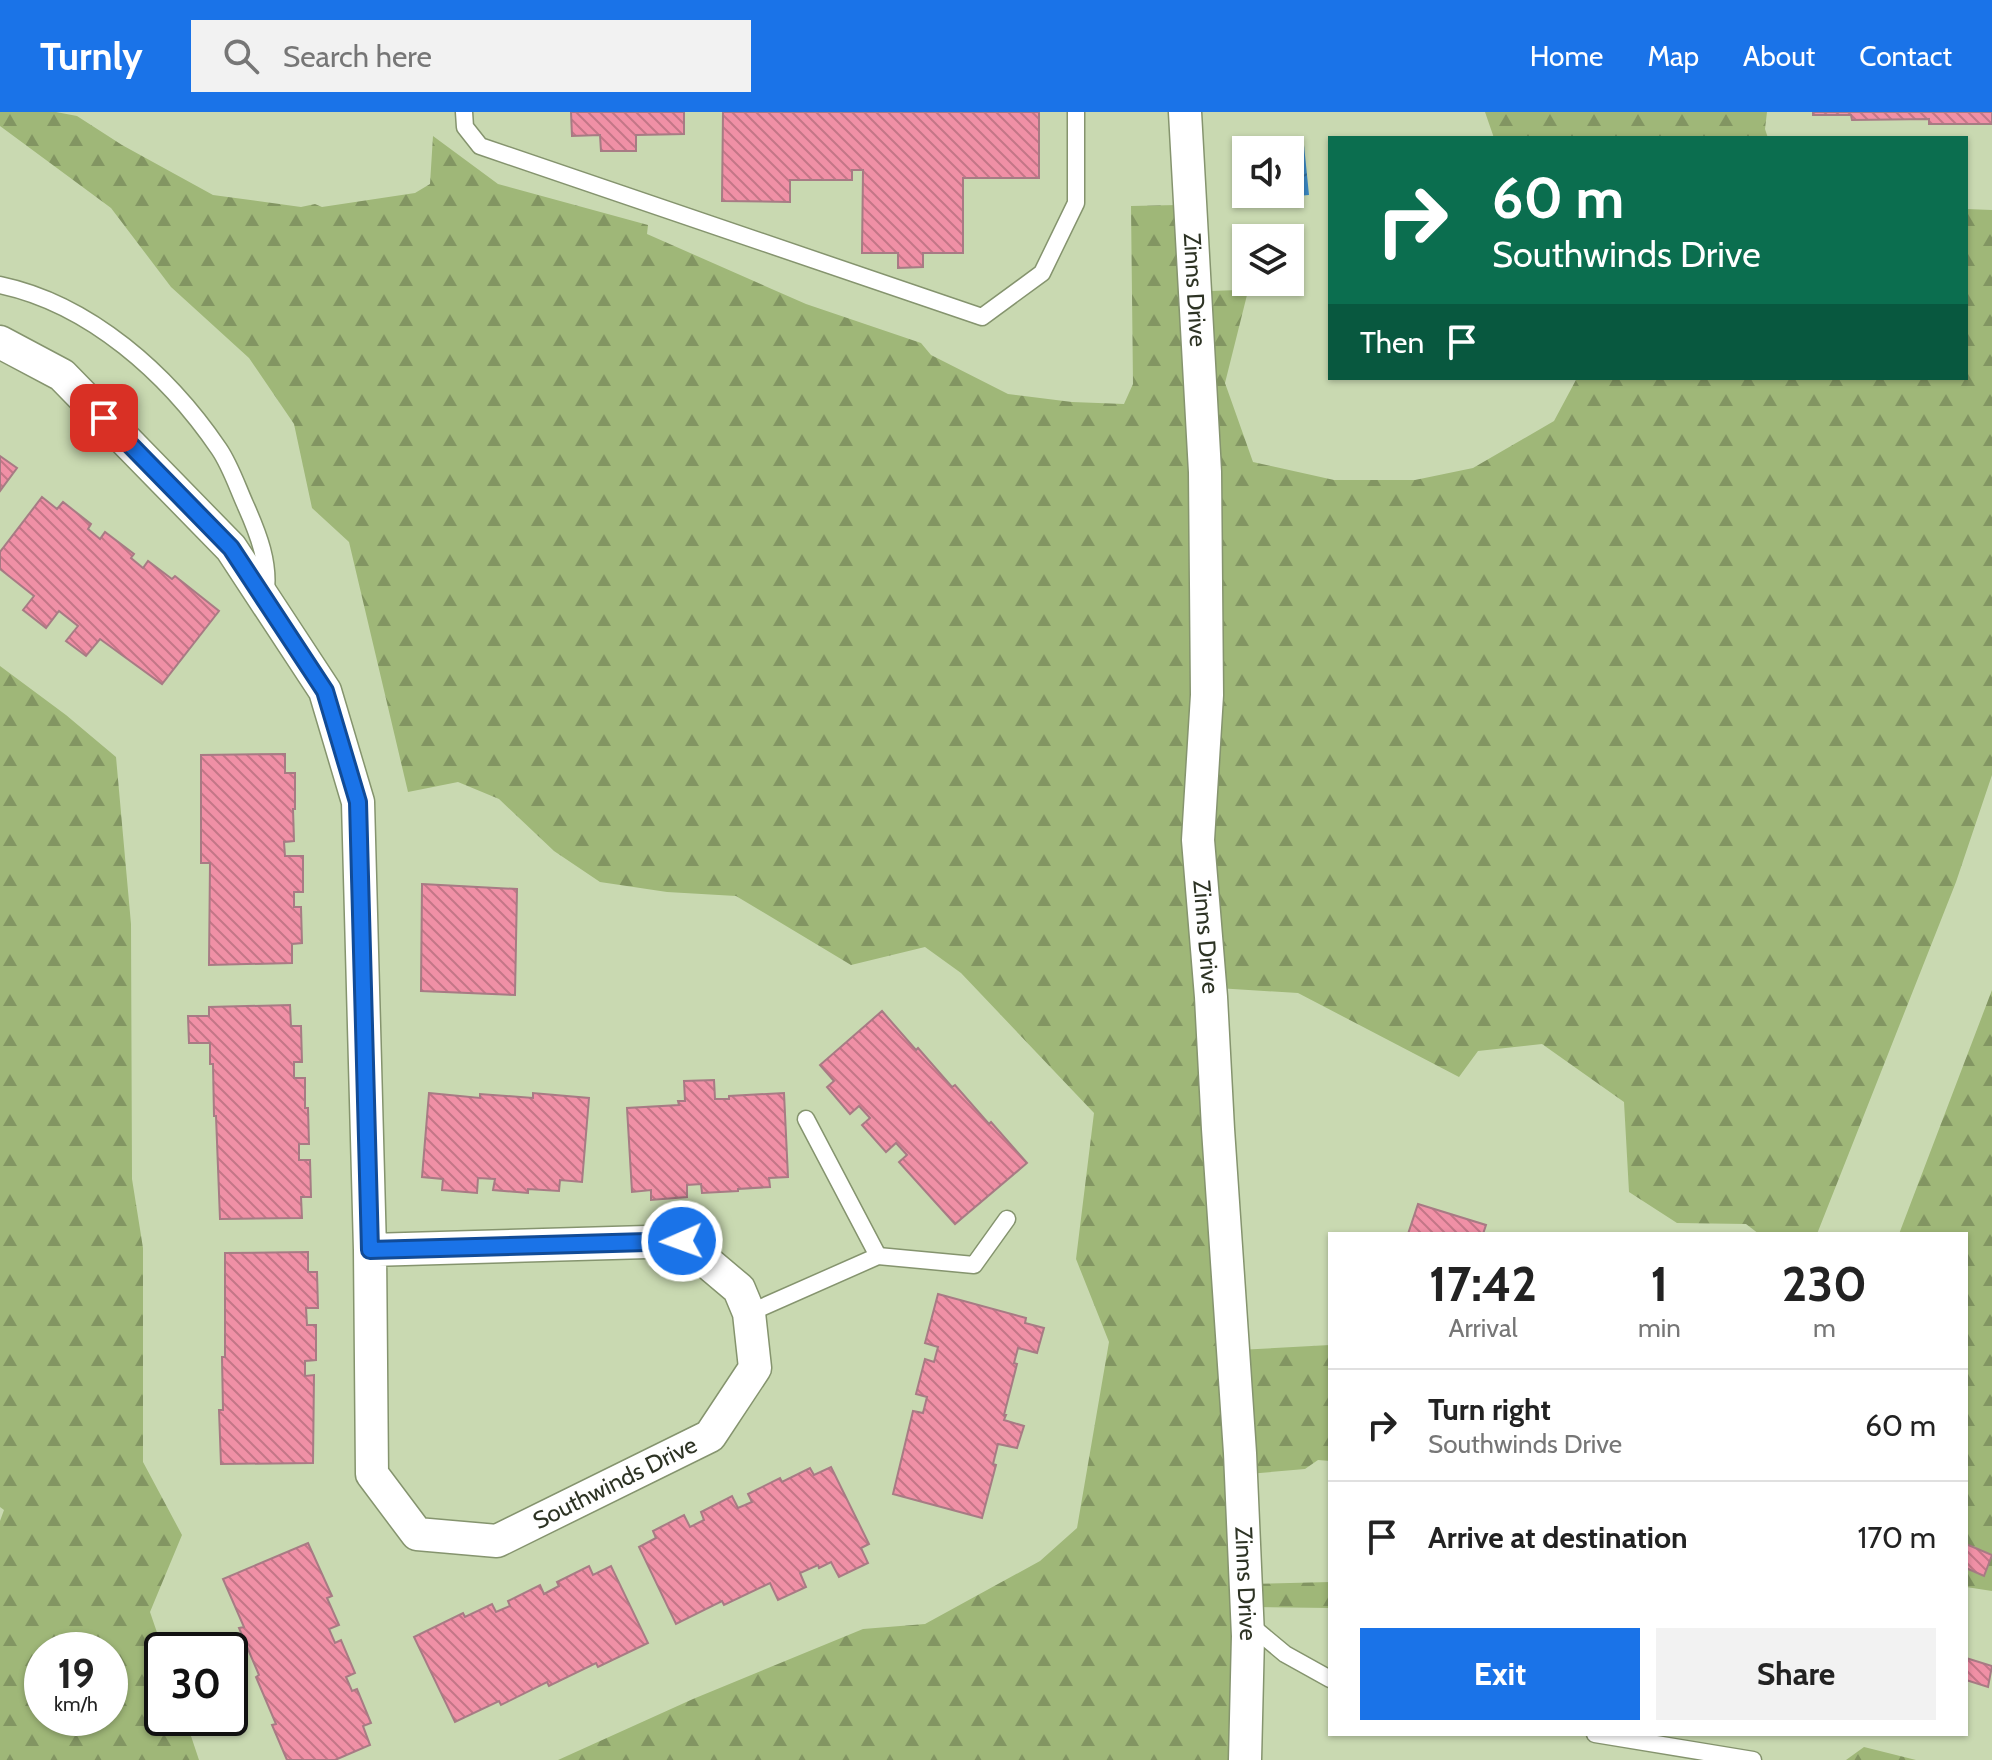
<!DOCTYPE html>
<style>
body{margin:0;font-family:Cabin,sans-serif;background:#f2f2f2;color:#222;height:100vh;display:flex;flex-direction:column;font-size:30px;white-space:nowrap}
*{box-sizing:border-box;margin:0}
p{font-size:26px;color:#767676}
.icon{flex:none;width:44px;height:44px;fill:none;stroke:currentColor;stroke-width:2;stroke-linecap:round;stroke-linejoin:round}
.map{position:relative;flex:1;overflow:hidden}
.panel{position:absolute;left:1328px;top:1120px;width:640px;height:504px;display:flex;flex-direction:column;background:#fff;border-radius:0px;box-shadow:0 2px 6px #0004}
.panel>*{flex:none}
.guide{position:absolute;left:1328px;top:24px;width:640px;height:244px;border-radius:0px;box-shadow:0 2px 6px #0004;background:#0b6e4f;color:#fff;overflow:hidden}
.tools{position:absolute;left:1232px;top:24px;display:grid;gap:16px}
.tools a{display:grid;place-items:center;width:72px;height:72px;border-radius:0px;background:#fff;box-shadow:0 2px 6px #0004;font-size:40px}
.speed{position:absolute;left:24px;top:1520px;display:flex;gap:16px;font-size:40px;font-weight:700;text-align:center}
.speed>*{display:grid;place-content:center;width:104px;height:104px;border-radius:50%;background:#fff;box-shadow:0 2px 6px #0004;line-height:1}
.speed small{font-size:20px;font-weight:400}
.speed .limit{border:4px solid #111;border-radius:12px;background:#fff;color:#111}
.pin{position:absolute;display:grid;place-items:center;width:68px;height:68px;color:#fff;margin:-34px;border-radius:16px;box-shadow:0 4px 12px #0006}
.me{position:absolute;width:88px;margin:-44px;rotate:268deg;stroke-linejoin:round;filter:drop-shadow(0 0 6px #0008)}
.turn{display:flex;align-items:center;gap:28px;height:168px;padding:0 32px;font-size:36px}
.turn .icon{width:104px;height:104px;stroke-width:2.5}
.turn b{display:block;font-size:56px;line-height:68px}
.then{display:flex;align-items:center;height:76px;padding:0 32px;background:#0003;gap:16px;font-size:30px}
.eta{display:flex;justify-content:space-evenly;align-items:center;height:136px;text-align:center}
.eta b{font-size:48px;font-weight:700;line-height:56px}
.primary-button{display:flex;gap:16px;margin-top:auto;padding:16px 32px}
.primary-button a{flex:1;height:92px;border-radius:0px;background:#1a73e8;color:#fff;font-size:32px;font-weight:700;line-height:92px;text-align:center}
.primary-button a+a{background:#f2f2f2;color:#222}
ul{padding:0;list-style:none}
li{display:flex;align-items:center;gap:24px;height:112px;padding:0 32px;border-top:2px solid #e0e0e0}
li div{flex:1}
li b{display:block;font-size:30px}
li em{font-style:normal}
header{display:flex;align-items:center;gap:48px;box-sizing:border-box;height:112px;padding:0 40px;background:#1a73e8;color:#fff}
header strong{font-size:38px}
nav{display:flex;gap:44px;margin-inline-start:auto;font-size:28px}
.search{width:560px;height:72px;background:#f2f2f2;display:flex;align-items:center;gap:20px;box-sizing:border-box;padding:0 28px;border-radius:0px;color:#767676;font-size:30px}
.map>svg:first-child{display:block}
.forest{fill:url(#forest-firs);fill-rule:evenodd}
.water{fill:url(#water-ripples)}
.building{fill:url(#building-back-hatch);stroke:#a77b84;stroke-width:2}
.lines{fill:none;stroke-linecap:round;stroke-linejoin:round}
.service-casing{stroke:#85946e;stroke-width:19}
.minor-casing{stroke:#85946e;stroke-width:35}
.service{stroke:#fff;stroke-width:16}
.minor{stroke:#fff;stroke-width:32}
.route-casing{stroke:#114b97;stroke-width:20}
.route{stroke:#1a73e8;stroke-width:14}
.labels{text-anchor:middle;stroke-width:7;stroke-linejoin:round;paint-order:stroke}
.street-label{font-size:24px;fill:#2d3324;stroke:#c9d9b1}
</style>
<header>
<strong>Turnly</strong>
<div class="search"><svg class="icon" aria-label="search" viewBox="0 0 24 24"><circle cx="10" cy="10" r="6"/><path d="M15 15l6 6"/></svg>Search here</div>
<nav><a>Home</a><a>Map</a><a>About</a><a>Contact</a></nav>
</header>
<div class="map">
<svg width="1992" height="1648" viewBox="0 0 1992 1648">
<defs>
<pattern id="forest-firs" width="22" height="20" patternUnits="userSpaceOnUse" patternTransform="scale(2)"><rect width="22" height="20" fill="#9fb778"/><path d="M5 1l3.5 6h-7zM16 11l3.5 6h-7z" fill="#829562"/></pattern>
<pattern id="water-ripples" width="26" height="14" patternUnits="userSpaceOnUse" patternTransform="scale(2)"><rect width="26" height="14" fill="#3986c1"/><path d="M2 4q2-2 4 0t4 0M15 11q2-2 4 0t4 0" fill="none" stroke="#306e9d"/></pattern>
<pattern id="building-back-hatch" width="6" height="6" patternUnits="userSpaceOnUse" patternTransform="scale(2)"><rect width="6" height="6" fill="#f090a6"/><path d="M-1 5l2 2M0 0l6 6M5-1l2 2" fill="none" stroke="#c37687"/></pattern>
</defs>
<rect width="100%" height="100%" fill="#c9d9b1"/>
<g class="forest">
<polygon points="0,0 56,0 77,4 122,33 213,83 301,95 315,92 322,95 415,81 430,72 433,24 498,72 648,113 647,122 806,192 921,231 931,243 1008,282 1072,290 1124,292 1133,272 1131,94 1177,93 1184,180 1238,178 1249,175 1225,271 1253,350 1334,368 1415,368 1473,356 1554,309 1577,266 1966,266 1966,97 1992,98 1992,663 1956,770 1817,1122 1759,1122 1746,1112 1677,1111 1629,1080 1624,990 1542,932 1478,939 1459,965 1298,881 1217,876 1238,1238 1330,1233 1330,1349 1318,1348 1305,1357 1248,1362 1249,1472 1330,1470 1330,1496 1250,1495 1245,1648 558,1648 693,1587 863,1517 925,1512 1040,1449 1077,1416 1109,1230 1076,1147 1094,1001 961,861 925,835 851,853 736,784 667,780 600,770 554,739 499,687 458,670 408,680 349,430 312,396 294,312 249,246 171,175 111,96 0,14"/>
<polygon points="1485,0 1767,0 1765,17 1768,26 1494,26"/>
<path d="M0,554L66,603L116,645L131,812L132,1067L143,1136V1350L182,1423L150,1500L163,1538L162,1606H185L199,1648H0V1409L4,1398L0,1395ZM42,1538H110V1606H42Z"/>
<polygon points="1992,878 1992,1479 1966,1475 1966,1122 1899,1122"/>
<polygon points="1864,1635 1916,1648 1846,1648"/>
</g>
<polygon class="water" points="1304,33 1309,83 1285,85 1285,82 1290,82 1290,38 1282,38 1282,35"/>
<g class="building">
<polygon points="571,0 684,0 684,22 636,23 636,39 601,39 600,23 572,24"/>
<polygon points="723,0 1039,0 1039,66 963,66 963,141 923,141 923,155 898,156 898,141 862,141 863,58 852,58 852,68 790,68 790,90 722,89"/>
<polygon points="1813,0 1992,0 1992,12 1929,12 1929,7 1852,8 1851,3 1813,3"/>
<polygon points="0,344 17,356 0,379"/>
<polygon points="42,385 57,397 63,390 91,412 88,417 100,427 105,420 134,442 131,446 143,456 148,449 172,467 175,464 219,499 162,572 100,527 86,544 66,529 78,514 59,499 46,516 23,498 34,484 0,457 0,440"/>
<polygon points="285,642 285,661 295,661 295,697 293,697 294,729 284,730 285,744 303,744 303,780 294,780 294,795 301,795 302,831 292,832 292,851 209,853 210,751 201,751 201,643"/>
<polygon points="422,772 517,777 515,883 421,879"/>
<polygon points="290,893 291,914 301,914 302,950 294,950 294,966 305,966 305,996 308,996 309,1032 299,1032 299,1048 310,1048 311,1085 301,1085 302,1106 220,1107 216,1004 214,1004 213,952 210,952 210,931 189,931 188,904 209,904 209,895"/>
<polygon points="882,899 916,938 918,936 952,975 955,973 989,1012 991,1010 1027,1051 955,1112 899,1050 907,1043 896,1031 886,1040 862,1013 870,1006 859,994 850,1002 827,975 834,969 820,953"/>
<polygon points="714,968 715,987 729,987 729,984 784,981 788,1065 769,1066 770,1075 738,1077 738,1079 702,1081 701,1072 687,1073 687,1085 651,1088 651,1078 632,1080 627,996 679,993 678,989 685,989 684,969"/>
<polygon points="429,981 480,986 480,982 533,986 533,981 589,986 582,1070 560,1068 559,1079 528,1077 528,1081 493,1078 495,1067 478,1066 477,1081 442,1078 443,1067 422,1065"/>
<polygon points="1418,1092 1486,1113 1483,1122 1408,1122"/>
<polygon points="308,1140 308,1160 317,1160 318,1196 306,1196 307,1213 316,1213 316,1248 305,1249 305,1264 314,1263 313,1351 221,1352 219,1298 223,1298 222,1245 225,1245 225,1141"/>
<polygon points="938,1182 1026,1206 1025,1211 1044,1216 1037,1241 1018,1236 1014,1251 1017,1252 1004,1303 1006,1303 1004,1308 1024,1314 1017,1336 998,1332 993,1352 996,1353 982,1406 893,1382 913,1299 923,1301 927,1285 916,1282 925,1247 934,1250 938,1235 925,1231"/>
<polygon points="831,1355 869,1432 861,1436 868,1451 839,1465 831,1450 819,1456 818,1453 800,1461 806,1475 778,1488 770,1471 724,1493 722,1489 676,1512 639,1435 656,1426 653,1419 684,1403 690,1415 704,1408 701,1400 732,1384 738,1396 752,1390 748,1382 780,1366 782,1370 810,1356 814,1363"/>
<polygon points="308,1431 332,1484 327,1486 339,1513 329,1517 335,1531 341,1528 355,1561 346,1565 352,1579 357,1577 371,1611 363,1614 370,1633 335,1648 287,1648 272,1613 276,1612 256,1565 259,1563 239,1516 244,1515 223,1467"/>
<polygon points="1966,1432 1992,1443 1984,1464 1966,1456"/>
<polygon points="589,1454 593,1463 611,1454 648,1531 598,1555 596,1551 549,1574 547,1570 501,1593 499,1589 455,1610 414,1525 463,1501 465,1505 492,1492 496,1500 510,1494 508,1489 540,1473 544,1482 559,1474 557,1470"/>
<polygon points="1966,1546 1992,1554 1988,1575 1966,1568"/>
</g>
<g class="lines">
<g class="service-casing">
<g id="service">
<polyline points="464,0 465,15 480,34 982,205 1042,161 1076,91 1076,0"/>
<path d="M0,173C90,192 168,262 219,337C230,353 237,374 245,392C258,421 271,453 265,485"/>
<polyline points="806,1007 878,1144"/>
<polyline points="749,1201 878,1144 974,1153 1007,1107"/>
<polyline points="1249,1512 1285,1542 1330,1567"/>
<polyline points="1595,1622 1753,1648"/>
</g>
</g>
<g class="minor-casing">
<g id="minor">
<path id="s1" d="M1185,0L1205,360L1207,583L1198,728L1211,885L1218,1017L1240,1341L1248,1524L1245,1648"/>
<path id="s2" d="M0,230L62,263L231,436L325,579L358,690L370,1138L372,1362L417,1422L497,1429L710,1324L755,1256L749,1201L739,1177L682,1129L370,1138"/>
</g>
</g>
<use href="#service" class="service"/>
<use href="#minor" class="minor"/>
</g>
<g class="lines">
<g class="route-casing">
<polyline id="route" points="104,306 231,436 325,579 358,690 370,1138 682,1129"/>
</g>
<use href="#route" class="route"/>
</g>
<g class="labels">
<g class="street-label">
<text dy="8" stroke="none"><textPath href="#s1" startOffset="178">Zinns Drive</textPath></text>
<text dy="8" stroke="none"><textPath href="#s1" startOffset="826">Zinns Drive</textPath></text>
<text dy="8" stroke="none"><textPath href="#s2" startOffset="1558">Southwinds Drive</textPath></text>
<text dy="8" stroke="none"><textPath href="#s1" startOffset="1474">Zinns Drive</textPath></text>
</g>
</g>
</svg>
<div class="tools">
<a><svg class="icon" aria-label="sound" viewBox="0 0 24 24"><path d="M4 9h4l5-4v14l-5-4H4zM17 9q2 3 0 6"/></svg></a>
<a><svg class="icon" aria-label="layers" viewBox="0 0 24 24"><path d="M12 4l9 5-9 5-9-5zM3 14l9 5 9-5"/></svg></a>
</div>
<div class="speed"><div>19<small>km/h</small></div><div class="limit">30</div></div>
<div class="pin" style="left:104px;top:306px;background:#d93025"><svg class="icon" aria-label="arrive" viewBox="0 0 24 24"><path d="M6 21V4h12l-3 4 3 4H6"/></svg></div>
<svg class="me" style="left:682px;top:1129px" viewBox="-20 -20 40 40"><circle r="17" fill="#1a73e8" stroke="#fff" stroke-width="3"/><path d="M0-11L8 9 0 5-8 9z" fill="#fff"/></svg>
<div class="guide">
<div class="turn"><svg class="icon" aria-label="right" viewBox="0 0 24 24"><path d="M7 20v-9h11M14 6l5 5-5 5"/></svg><div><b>60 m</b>Southwinds Drive</div></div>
<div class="then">Then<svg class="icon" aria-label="arrive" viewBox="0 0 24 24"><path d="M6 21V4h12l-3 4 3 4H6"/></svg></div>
</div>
<section class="panel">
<div class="eta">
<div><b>17:42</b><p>Arrival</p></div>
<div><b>1</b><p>min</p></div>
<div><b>230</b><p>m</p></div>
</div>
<ul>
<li><svg class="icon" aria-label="right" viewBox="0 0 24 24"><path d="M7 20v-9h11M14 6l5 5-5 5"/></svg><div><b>Turn right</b><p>Southwinds Drive</p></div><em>60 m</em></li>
<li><svg class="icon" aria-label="arrive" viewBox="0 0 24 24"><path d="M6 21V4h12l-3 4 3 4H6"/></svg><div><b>Arrive at destination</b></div><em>170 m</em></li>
</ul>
<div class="primary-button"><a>Exit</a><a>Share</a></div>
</section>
</div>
